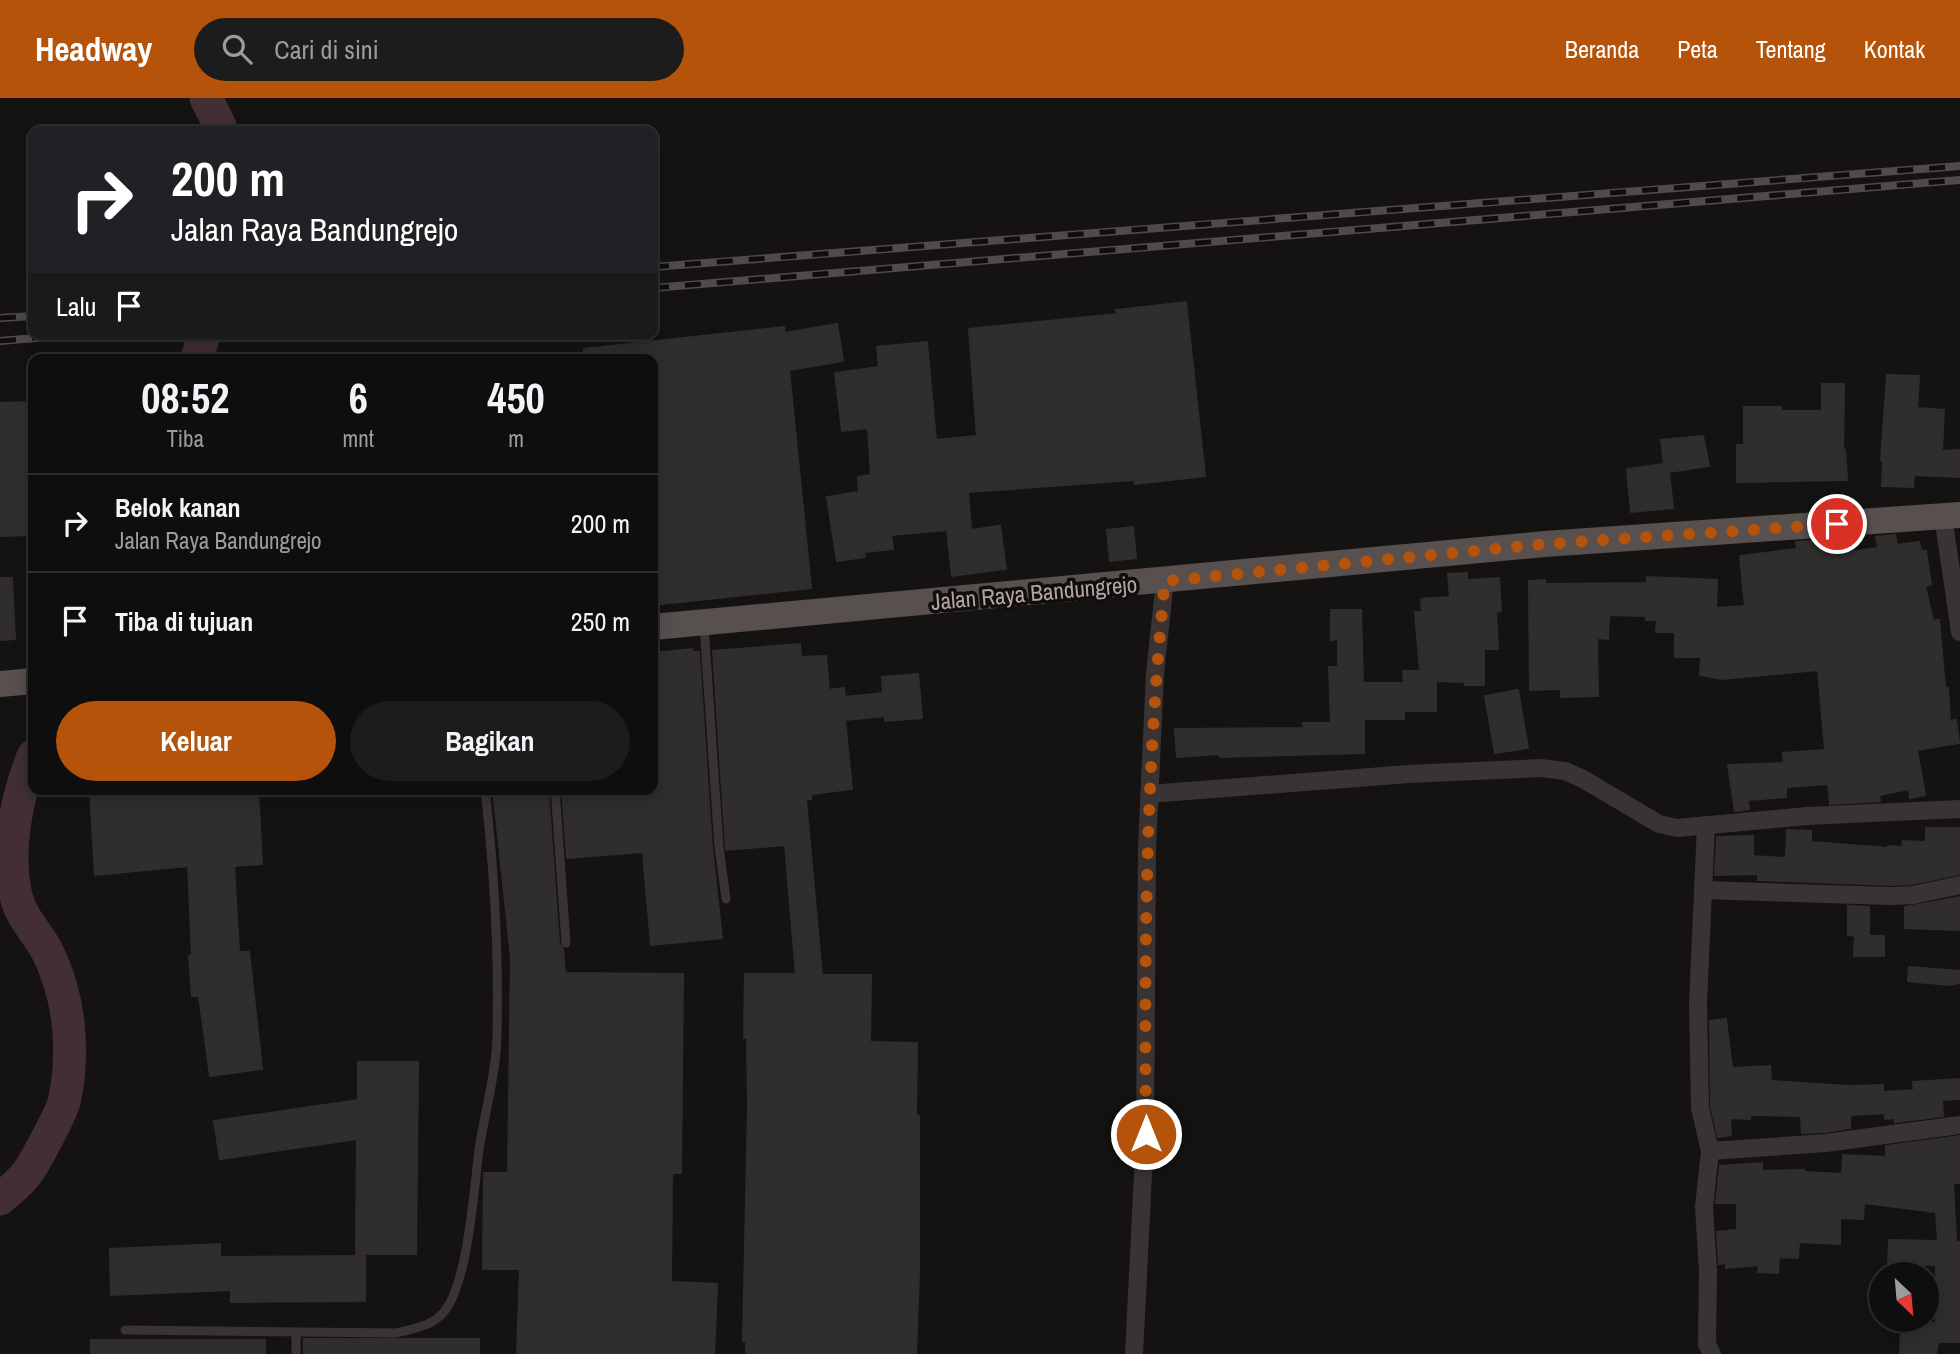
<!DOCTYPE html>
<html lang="id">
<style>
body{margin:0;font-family:"Archivo Narrow",sans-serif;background:#1d1c1c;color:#f1f3f6;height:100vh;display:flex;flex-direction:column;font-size:26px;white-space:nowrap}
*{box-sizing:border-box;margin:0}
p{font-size:23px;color:#9b9c9e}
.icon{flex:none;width:38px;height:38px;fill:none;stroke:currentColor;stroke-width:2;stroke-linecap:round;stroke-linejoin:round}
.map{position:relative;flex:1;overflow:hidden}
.side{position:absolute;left:28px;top:256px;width:630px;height:441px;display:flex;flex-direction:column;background:#0f0e0e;border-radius:14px;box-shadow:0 4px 18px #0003,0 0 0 2px #2f2e2e}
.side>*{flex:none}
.banner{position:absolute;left:28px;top:28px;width:630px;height:214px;border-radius:14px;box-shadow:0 4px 18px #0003,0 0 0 2px #2f2e2e;background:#202124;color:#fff;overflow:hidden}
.needle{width:46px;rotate:154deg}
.controls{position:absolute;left:1869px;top:1164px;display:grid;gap:14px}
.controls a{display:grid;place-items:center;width:70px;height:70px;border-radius:50%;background:#0f0e0e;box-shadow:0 4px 18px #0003,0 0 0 2px #2f2e2e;font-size:35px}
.pin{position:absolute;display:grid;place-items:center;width:60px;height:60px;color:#fff;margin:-30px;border:4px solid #fff;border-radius:50%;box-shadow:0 2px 7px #0007}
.me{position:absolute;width:77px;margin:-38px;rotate:0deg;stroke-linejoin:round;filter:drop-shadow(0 0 5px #0008)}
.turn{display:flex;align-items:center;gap:24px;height:147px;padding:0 28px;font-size:32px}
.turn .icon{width:91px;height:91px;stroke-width:2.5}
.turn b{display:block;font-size:49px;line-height:60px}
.then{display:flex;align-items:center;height:66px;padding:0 28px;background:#0003;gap:14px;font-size:26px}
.eta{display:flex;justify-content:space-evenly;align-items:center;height:119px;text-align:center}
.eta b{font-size:42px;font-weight:800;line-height:49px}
.cta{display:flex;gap:14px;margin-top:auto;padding:14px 28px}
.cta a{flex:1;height:80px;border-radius:42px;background:#b45309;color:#fff;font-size:28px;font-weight:800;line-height:80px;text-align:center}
.cta a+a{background:#1d1c1c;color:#f1f3f6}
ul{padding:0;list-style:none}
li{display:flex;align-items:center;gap:21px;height:98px;padding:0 28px;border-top:2px solid #2f2e2e}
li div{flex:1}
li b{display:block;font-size:26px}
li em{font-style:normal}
header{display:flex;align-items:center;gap:42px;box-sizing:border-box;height:98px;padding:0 35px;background:#b45309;color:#fff}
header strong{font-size:33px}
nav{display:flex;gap:38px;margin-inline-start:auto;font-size:24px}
.search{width:490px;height:63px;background:#1d1c1c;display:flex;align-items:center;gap:18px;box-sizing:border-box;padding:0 24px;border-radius:38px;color:#9b9c9e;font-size:26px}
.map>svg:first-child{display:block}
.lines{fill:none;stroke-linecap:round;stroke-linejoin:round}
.river{stroke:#422e34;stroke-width:33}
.building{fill:#302e2d;stroke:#302d2c;stroke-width:2}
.service{stroke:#393433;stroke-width:9}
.minor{stroke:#393433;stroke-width:18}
.primary{stroke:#584f4f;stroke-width:26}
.rail-casing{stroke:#524a4a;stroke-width:8}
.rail{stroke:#0f0e0d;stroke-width:5;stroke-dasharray:16;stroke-linecap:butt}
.route{stroke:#b45309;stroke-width:12;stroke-dasharray:0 21.6}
.labels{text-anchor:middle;stroke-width:7;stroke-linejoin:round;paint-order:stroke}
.street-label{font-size:23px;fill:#b5a3a4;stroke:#0f0e0d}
</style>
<header>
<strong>Headway</strong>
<div class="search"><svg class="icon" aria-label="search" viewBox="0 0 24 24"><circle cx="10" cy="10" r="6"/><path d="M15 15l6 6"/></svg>Cari di sini</div>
<nav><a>Beranda</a><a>Peta</a><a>Tentang</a><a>Kontak</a></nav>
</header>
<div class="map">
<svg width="1960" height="1256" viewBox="0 0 1960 1256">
<rect width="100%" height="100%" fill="#141312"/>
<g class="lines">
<g class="river">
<polyline points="206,0 220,28 220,33"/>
<polyline points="197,261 204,236"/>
<path d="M0,1101C9,1093 20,1085 27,1075C35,1065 61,1015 64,1004C75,956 70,898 47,853C37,834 21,820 16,798C6,752 16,701 33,658"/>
</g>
</g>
<g class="building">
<polygon points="1186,204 1205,378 1135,386 1134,382 968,394 971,432 1000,428 1006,471 952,478 947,432 891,437 893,451 864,454 865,459 837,463 827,399 859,394 858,379 871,377 868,330 842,333 835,275 879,269 877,249 927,244 936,342 977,338 969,231 1117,216 1116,212"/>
<polygon points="837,226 843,263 789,272 811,490 653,507 653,261 584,261 584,251 784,229 785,235"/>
<polygon points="1887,277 1919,278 1917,310 1944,312 1942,353 1960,352 1960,379 1914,377 1913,389 1882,388 1883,362 1881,362"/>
<polygon points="1822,286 1844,286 1843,353 1845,352 1847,382 1737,384 1737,347 1744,347 1744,309 1781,309 1781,313 1822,313"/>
<polygon points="33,304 33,437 0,438 0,305"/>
<polygon points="1703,338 1709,368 1669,374 1673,410 1631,414 1627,371 1664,366 1661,342"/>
<polygon points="1133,429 1136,460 1110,463 1107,432"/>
<polygon points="1895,437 1897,447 1919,444 1921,453 1926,453 1931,487 1925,488 1933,523 1939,522 1945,590 1948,590 1950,623 1956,622 1959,645 1917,652 1925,697 1910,700 1909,691 1879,697 1880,703 1830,706 1828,686 1786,689 1786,699 1748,702 1749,711 1735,713 1728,667 1784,665 1783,655 1825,652 1818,572 1722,581 1700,577 1701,559 1675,559 1675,534 1656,534 1657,522 1646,522 1646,518 1609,517 1608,541 1597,540 1598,598 1561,599 1561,591 1530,592 1529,483 1545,482 1545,486 1647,485 1647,479 1717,482 1716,510 1745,508 1740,458 1797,451 1796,444 1814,443 1814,448 1847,445 1848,454 1878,450 1876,439"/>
<polygon points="1467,475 1467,482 1499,480 1501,513 1496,514 1498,551 1484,551 1484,587 1465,587 1465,584 1436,583 1436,613 1404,613 1404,621 1364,621 1364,655 1220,659 1220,656 1177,659 1175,631 1304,630 1303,625 1331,625 1329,569 1338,569 1338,541 1331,542 1331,512 1361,512 1363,585 1404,585 1403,573 1420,573 1415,514 1422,514 1421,501 1450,499 1448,476"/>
<polygon points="0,480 12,480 15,541 0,542"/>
<polygon points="800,546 801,559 826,558 829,592 844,590 845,599 883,595 882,579 918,576 922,620 885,623 885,618 845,622 852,691 811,696 811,701 806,701 822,877 871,877 870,944 917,945 916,1018 919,1018 919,1173 916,1256 746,1256 746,1243 743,1243 748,1009 747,940 744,940 745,876 796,876 785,747 726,752 713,553"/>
<polygon points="692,551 692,554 699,554 712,750 722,840 651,847 643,754 567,760 562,691 653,691 653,555"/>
<polygon points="1518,592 1528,650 1495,655 1485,598"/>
<polygon points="90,691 258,691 262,766 234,768 239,854 249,854 262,971 210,978 199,898 192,898 189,858 192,858 188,768 95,777"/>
<polygon points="493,691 548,691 559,845 563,851 565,875 683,876 681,1075 672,1075 671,1184 717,1186 714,1256 517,1256 520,1171 483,1171 484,1075 508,1075 511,860"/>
<polygon points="1926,730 1960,730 1960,776 1912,786 1891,787 1758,782 1758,776 1715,777 1717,739 1753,738 1753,758 1786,760 1787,732 1811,733 1811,744 1888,750 1888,748 1902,749 1903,743 1926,744"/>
<polygon points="1960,799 1960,832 1905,830 1905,809"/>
<polygon points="1848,808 1869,809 1869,838 1884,838 1884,858 1854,858 1855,838 1848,837"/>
<polygon points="1909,869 1960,873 1960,885 1949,887 1908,883"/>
<polygon points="1726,921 1732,970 1770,968 1771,983 1848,988 1883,987 1883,994 1914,992 1913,984 1960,981 1960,1001 1942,1002 1943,1018 1895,1024 1895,1020 1885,1021 1885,1015 1850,1017 1850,1030 1825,1034 1802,1035 1801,1018 1750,1017 1750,1021 1730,1020 1731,1037 1718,1039 1711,1009 1710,923"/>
<polygon points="358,964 418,964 416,1156 356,1156 357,1041 220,1061 214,1023 358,1002"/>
<polygon points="1960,1038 1960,1085 1953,1085 1956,1144 1960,1144 1960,1244 1938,1244 1936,1256 1900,1256 1901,1224 1936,1225 1936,1167 1888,1166 1889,1142 1938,1143 1936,1114 1864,1105 1863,1121 1840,1120 1840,1146 1799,1144 1798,1160 1779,1159 1778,1175 1758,1174 1759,1167 1726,1170 1726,1165 1719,1166 1717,1134 1737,1132 1737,1105 1716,1105 1720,1068 1762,1065 1762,1073 1804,1072 1804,1074 1842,1076 1843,1057 1886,1059 1886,1048"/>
<polygon points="220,1146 220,1159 365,1158 365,1203 231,1204 231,1192 111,1197 110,1151"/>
<rect x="304" y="1241" width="175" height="15"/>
<rect x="91" y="1242" width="174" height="14"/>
</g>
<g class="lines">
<g class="service">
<polyline points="704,527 719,749 726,801"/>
<polyline points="555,691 566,845"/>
<path d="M125,1232L396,1235C411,1231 428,1229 440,1218C469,1193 474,1084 480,1045C486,1011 497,969 497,935C499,854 494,771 485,691"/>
<polyline points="296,1235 296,1256"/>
</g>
<g class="minor">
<polyline points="1943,418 1960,534"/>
<polyline points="1149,696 1409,676 1541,670 1565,673 1583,681 1659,726 1677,730 1807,718 1960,711"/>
<polyline points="1706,727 1698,905 1700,1010 1710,1053 1704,1109 1708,1172 1707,1246 1712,1256"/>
<polyline points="1703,792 1891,798 1913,797 1960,787"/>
<polyline points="1710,1053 1826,1045 1960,1027"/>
<polyline points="1134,1256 1145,1036 1147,750 1155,575 1165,483"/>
</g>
<g class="primary">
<polyline points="653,529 1545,446 1960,417"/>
<polyline points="0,586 33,583"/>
</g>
<g class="rail-casing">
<g id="rail">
<polyline points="653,169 1960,68"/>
<polyline points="653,190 1960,82"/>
<polyline points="0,220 33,218"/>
<polyline points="0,243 84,236"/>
</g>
</g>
<use href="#rail" class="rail"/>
</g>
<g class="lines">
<path class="route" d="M1146,1036C1144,851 1146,667 1165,483L1545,446L1837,426"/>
</g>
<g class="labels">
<g class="street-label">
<text transform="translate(1034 495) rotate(-5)" y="8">Jalan Raya Bandungrejo</text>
</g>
</g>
</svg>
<div class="controls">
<a><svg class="needle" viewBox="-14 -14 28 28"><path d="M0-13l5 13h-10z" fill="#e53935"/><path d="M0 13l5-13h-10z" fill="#9b9c9e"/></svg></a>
</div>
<div class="pin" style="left:1837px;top:426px;background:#d93025"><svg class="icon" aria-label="arrive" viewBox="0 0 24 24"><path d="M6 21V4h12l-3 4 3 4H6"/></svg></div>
<svg class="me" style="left:1146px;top:1036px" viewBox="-20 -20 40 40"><circle r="17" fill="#b45309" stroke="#fff" stroke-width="3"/><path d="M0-11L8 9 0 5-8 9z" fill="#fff"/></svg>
<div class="banner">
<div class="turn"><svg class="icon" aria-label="right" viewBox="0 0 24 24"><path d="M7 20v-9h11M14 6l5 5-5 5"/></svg><div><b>200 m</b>Jalan Raya Bandungrejo</div></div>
<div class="then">Lalu<svg class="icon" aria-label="arrive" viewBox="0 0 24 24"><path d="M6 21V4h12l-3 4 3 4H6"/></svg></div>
</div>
<section class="side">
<div class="eta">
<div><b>08:52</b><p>Tiba</p></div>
<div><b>6</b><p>mnt</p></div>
<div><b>450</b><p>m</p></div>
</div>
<ul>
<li><svg class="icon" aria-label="right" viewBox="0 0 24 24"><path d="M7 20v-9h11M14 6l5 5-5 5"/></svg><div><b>Belok kanan</b><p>Jalan Raya Bandungrejo</p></div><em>200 m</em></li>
<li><svg class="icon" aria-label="arrive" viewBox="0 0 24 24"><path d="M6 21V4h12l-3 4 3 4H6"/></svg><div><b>Tiba di tujuan</b></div><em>250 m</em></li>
</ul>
<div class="cta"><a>Keluar</a><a>Bagikan</a></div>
</section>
</div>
